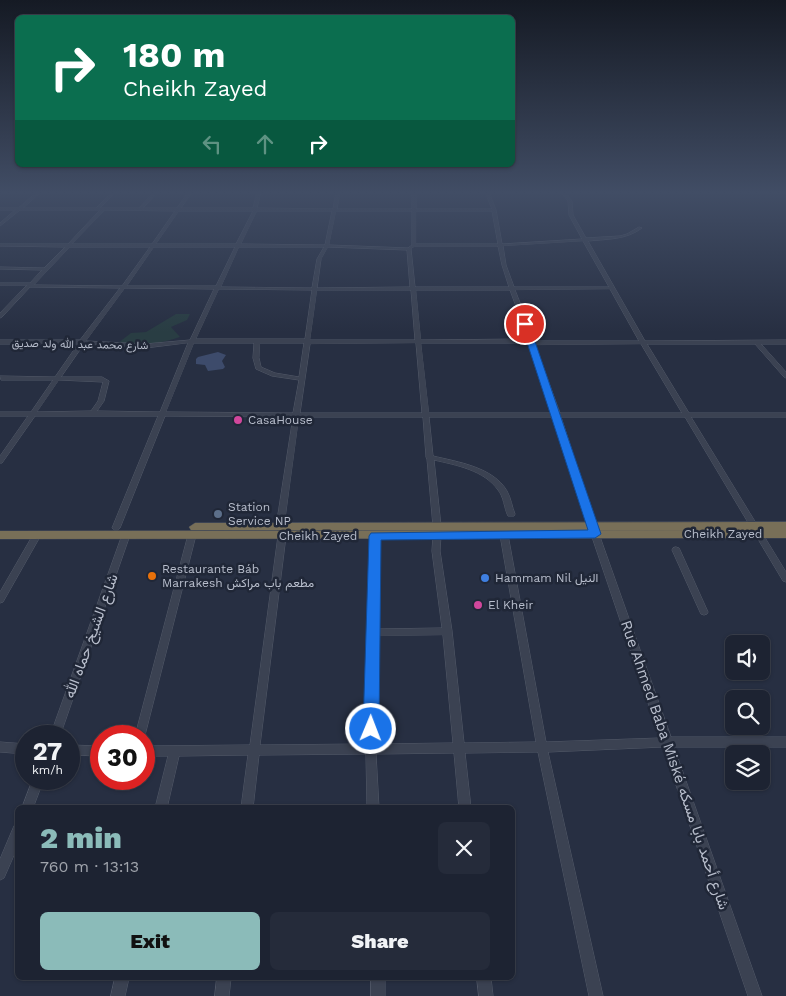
<!DOCTYPE html>
<meta charset="utf-8">
<style>
body{margin:0;font-family:"Work Sans",Vazirmatn,sans-serif;background:#252b3a;color:#f1f3f6;height:100vh;display:flex;flex-direction:column;font-size:19px;white-space:nowrap}
*{box-sizing:border-box;margin:0}
p{font-size:16px;color:#a0a4ac}
.icon{flex:none;width:28px;height:28px;fill:none;stroke:currentColor;stroke-width:2;stroke-linecap:round;stroke-linejoin:round}
.map{position:relative;flex:1;overflow:hidden}
.drawer{position:absolute;left:15px;top:805px;width:500px;height:175px;display:flex;flex-direction:column;background:#1d2332;border-radius:8px;box-shadow:0 1px 4px #0004,0 0 0 1px #3b404d}
.drawer>*{flex:none}
.top-card{position:absolute;left:15px;top:15px;width:500px;height:152px;border-radius:8px;box-shadow:0 1px 4px #0004,0 0 0 1px #3b404d;background:#0b6e4f;color:#fff;overflow:hidden}
.buttons{position:absolute;left:725px;top:635px;display:grid;gap:10px}
.buttons a{display:grid;place-items:center;width:45px;height:45px;border-radius:8px;background:#1d2332;box-shadow:0 1px 4px #0004,0 0 0 1px #3b404d;font-size:25px}
.speed{position:absolute;left:15px;top:725px;display:flex;gap:10px;font-size:25px;font-weight:700;text-align:center}
.speed>*{display:grid;place-content:center;width:65px;height:65px;border-radius:50%;background:#1d2332;box-shadow:0 1px 4px #0004,0 0 0 1px #3b404d;line-height:1}
.speed small{font-size:12px;font-weight:400}
.speed .limit{border:8px solid #d22;background:#fff;color:#111}
.pin{position:absolute;display:grid;place-items:center;width:42px;height:42px;color:#fff;margin:-21px;border:2px solid #fff;border-radius:50%;box-shadow:0 1px 5px #0007}
.me{position:absolute;width:55px;margin:-28px;rotate:1deg;stroke-linejoin:round;filter:drop-shadow(0 0 4px #0008)}
.turn{display:flex;align-items:center;gap:18px;height:105px;padding:0 25px;font-size:22px}
.turn .icon{width:65px;height:65px;stroke-width:2.5}
.turn b{display:block;font-size:35px;line-height:42px}
.lanes{display:flex;align-items:center;height:48px;padding:0 25px;background:#0003;justify-content:center;gap:25px;direction:ltr}
.lanes .off{opacity:.35}
.round{display:grid;place-items:center;flex:none;width:52px;height:52px;border-radius:8px;background:#252b3a}
.headline{display:flex;align-items:center;justify-content:space-between;height:85px;padding:0 25px}
h1{font-size:30px;font-weight:800;line-height:38px;color:#8bbbb9}
.button{display:flex;gap:10px;margin-top:auto;padding:10px 25px}
.button a{flex:1;height:58px;border-radius:8px;background:#8bbbb9;color:#111;font-size:20px;font-weight:800;line-height:58px;text-align:center}
.button a+a{background:#252b3a;color:#f1f3f6}
.map>svg:first-child{display:block}
.green{fill:#293d43}
.water{fill:#3d4b6b}
.lines{fill:none;stroke-linecap:round;stroke-linejoin:round}
.minor-casing{stroke:#535a69;stroke-width:1}
.highway-casing{stroke:#434a59;stroke-width:1}
.minor{fill:#3b4252;fill-rule:evenodd}
.highway{fill:#786f58;fill-rule:evenodd}
.route{fill:#1a73e8;stroke:#114b97}
.hotel-dot{fill:#d1479c;stroke:#202737;stroke-width:2}
.service-dot{fill:#5c6f8a;stroke:#202737;stroke-width:2}
.food-dot{fill:#e8710a;stroke:#202737;stroke-width:2}
.shop-dot{fill:#3f7fe0;stroke:#202737;stroke-width:2}
.labels{text-anchor:middle;stroke-width:5;stroke-linejoin:round;paint-order:stroke}
.far-street-label{font-size:11px;fill:#b8becc;stroke:#202737}
.poi-label{font-size:12px;fill:#b8becc;stroke:#202737;text-anchor:start}
.street-label{font-size:12px;fill:#b8becc;stroke:#202737}
.near-street-label{font-size:15px;fill:#b8becc;stroke:#202737}
</style>
<div class="map">
<svg width="786" height="996" viewBox="0 0 786 996">
<rect width="100%" height="100%" fill="#272f42"/>
<path class="green" d="M176,314H190L187,320L171,327L180,337C157,345 143,345 118,343L131,333L146,332Z"/>
<polygon class="water" points="218,352 226,355 222,361 225,367 223,369 208,371 205,365 196,364 196,359 198,357"/>
<g class="lines">
<g class="minor-casing">
<g id="minor">
<path d="M37,192H41L23,208H96L112,192H116L100,208H139L154,192H158L143,208H177L188,192H192L181,208H253L257,192H261L257,208L333,209L336,192H340L337,209H412V192H416V209H492L485,192H489L496,210L502,244L582,239L569,215L568,201L561,192H565L572,201L573,215L586,238L620,236L627,234L639,227L642,228C626,240 607,239 588,241L645,341L786,340V344H761L786,372V378L784,377L755,344H647L689,413H786V417H691L786,572V582L783,581L685,417H561L599,534L671,737H786V747H674L762,996H748L663,747L548,752L603,996H589L538,752L465,753L471,808H459L454,753L376,754L379,808H367L366,754L259,755L253,808H241L248,755L179,756L167,808H155L168,756H144V746L250,745L278,536L276,527L293,417L165,416L120,528L116,531L112,528L158,416H35L2,463H0V456L28,416H0V412H31L53,380H1L0,376L55,377L78,344H0V340H80L120,288L30,287L2,317L0,318V313L27,285H0V283H30L42,270L0,269V267L44,268L65,247L0,246V244H68L100,210H20L0,226V223L15,210H0V208H18ZM105,210L175,211L152,244H72ZM179,211H253L236,244H156ZM257,211H332L325,245L241,244ZM336,211H412V245L408,248L329,245ZM416,211H492L498,244H416ZM583,241L609,287H514L506,265L503,246ZM415,246H498L502,265L509,287H415L411,249ZM70,247H150L122,286L34,285ZM154,247H235L216,286H127ZM239,247H324L317,259L312,288L221,287ZM328,247L407,250L410,287L317,288L321,259ZM125,288L214,289L190,340L145,344L86,341ZM219,289L312,290L305,339H196ZM610,289L639,341H535L515,290ZM317,290H411L415,340H310ZM416,290H510L528,339L421,340ZM188,343L160,412L97,411L104,401L109,381L102,377H61L84,344L145,348ZM194,343H254L253,358L256,369L272,376L299,380L293,413L166,412ZM260,343H304L299,377L275,373L261,367L259,358ZM416,343L422,413H300L310,344ZM421,343H529L553,413H429ZM641,344L682,413H560L535,345ZM59,380L103,382L98,401L91,411L37,412ZM299,417H423L426,456V457L427,459L433,526L437,529L441,526L434,460C456,465 484,470 498,490C504,497 504,508 508,516H514L515,514C512,507 511,498 507,491C493,467 458,462 433,456L429,417H554L591,534L660,738L546,742L508,535L504,532L500,535L536,742L464,743L452,631L440,551L441,535L437,532L433,535L432,551L442,628L378,629L379,536L375,533L371,536L366,744L260,745L286,536L284,527ZM443,635L453,743L376,744L378,636Z"/>
<polygon points="37,532 41,535 3,602 0,603 0,592 34,533"/>
<polygon points="126,532 130,535 60,736 50,736 122,535"/>
<polygon points="192,532 196,535 144,739 144,736 135,736 188,535"/>
<polygon points="676,547 679,548 680,550 708,612 707,614 704,615 701,614 700,612 672,550 673,548"/>
<polygon points="0,742 26,744 26,754 0,752"/>
<polygon points="69,745 101,746 101,756 69,755"/>
<polygon points="33,779 44,779 33,808 22,808"/>
<polygon points="18,824 18,846 4,878 0,880 0,859 14,826"/>
<polygon points="115,978 129,978 125,996 111,996"/>
<polygon points="217,978 231,978 229,996 215,996"/>
<rect x="371" y="978" width="14" height="18"/>
<polygon points="477,978 491,978 493,996 479,996"/>
</g>
</g>
<g class="highway-casing">
<polygon id="highway" points="786,522 786,538 0,539 0,531 776,530 191,530 189,527 195,523"/>
</g>
<use href="#minor" class="minor"/>
<use href="#highway" class="highway"/>
</g>
<linearGradient id="sky" x2="0" y2="1"><stop stop-color="#151a24"/><stop offset="0.58" stop-color="#414d65"/><stop offset="1" stop-color="#414d65" stop-opacity="0"/></linearGradient>
<rect width="786" height="332" fill="url(#sky)"/>
<polygon class="route" points="523,322 529,324 601,534 595,538 381,540 379,729 377,734 371,736 366,734 363,729 369,536 371,533 588,530 521,324"/>
<g class="hotel-dot">
<circle cx="238" cy="420" r="5"/>
<circle cx="478" cy="605" r="5"/>
</g>
<circle class="service-dot" cx="218" cy="514" r="5"/>
<circle class="food-dot" cx="152" cy="576" r="5"/>
<circle class="shop-dot" cx="485" cy="578" r="5"/>
<g class="labels">
<g class="far-street-label">
<text transform="translate(80 344) rotate(1)" y="4">شارع محمد عبد الله ولد صديق</text>
</g>
<g class="poi-label">
<text x="248" y="424">CasaHouse</text>
<text x="228" y="511">Station<tspan x="228" dy="14">Service NP</tspan></text>
<text x="162" y="573">Restaurante Báb<tspan x="162" dy="14">Marrakesh مطعم باب مراكش</tspan></text>
<text x="495" y="582">Hammam Nil النيل</text>
<text x="488" y="609">El Kheir</text>
</g>
<g class="street-label">
<text x="723" y="538">Cheikh Zayed</text>
<text x="318" y="540">Cheikh Zayed</text>
</g>
<g class="near-street-label">
<text transform="translate(91 636) rotate(-70)" y="5">شارع الشيخ حماه الله</text>
<text transform="translate(675 765) rotate(71)" y="5">Rue Ahmed Baba Miské شارع أحمد بابا مسكه</text>
</g>
</g>
</svg>
<div class="buttons">
<a><svg class="icon" aria-label="sound" viewBox="0 0 24 24"><path d="M4 9h4l5-4v14l-5-4H4zM17 9q2 3 0 6"/></svg></a>
<a><svg class="icon" aria-label="search" viewBox="0 0 24 24"><circle cx="10" cy="10" r="6"/><path d="M15 15l6 6"/></svg></a>
<a><svg class="icon" aria-label="layers" viewBox="0 0 24 24"><path d="M12 4l9 5-9 5-9-5zM3 14l9 5 9-5"/></svg></a>
</div>
<div class="speed"><div>27<small>km/h</small></div><div class="limit">30</div></div>
<div class="pin" style="left:525px;top:324px;background:#d93025"><svg class="icon" aria-label="arrive" viewBox="0 0 24 24"><path d="M6 21V4h12l-3 4 3 4H6"/></svg></div>
<svg class="me" style="left:371px;top:729px" viewBox="-20 -20 40 40"><circle r="17" fill="#1a73e8" stroke="#fff" stroke-width="3"/><path d="M0-11L8 9 0 5-8 9z" fill="#fff"/></svg>
<div class="top-card">
<div class="turn"><svg class="icon" aria-label="right" viewBox="0 0 24 24"><path d="M7 20v-9h11M14 6l5 5-5 5"/></svg><div><b>180 m</b>Cheikh Zayed</div></div>
<div class="lanes"><svg class="icon off" aria-label="left" viewBox="0 0 24 24"><path d="M17 20v-9H6M10 6l-5 5 5 5"/></svg><svg class="icon off" aria-label="ahead" viewBox="0 0 24 24"><path d="M12 20V5M6 11l6-6 6 6"/></svg><svg class="icon" aria-label="right" viewBox="0 0 24 24"><path d="M7 20v-9h11M14 6l5 5-5 5"/></svg></div>
</div>
<section class="drawer">
<div class="headline"><div><h1>2 min</h1><p>760 m · 13:13</p></div><a class="round"><svg class="icon" aria-label="close" viewBox="0 0 24 24"><path d="M6 6l12 12M18 6L6 18"/></svg></a></div>
<div class="button"><a>Exit</a><a>Share</a></div>
</section>
</div>
